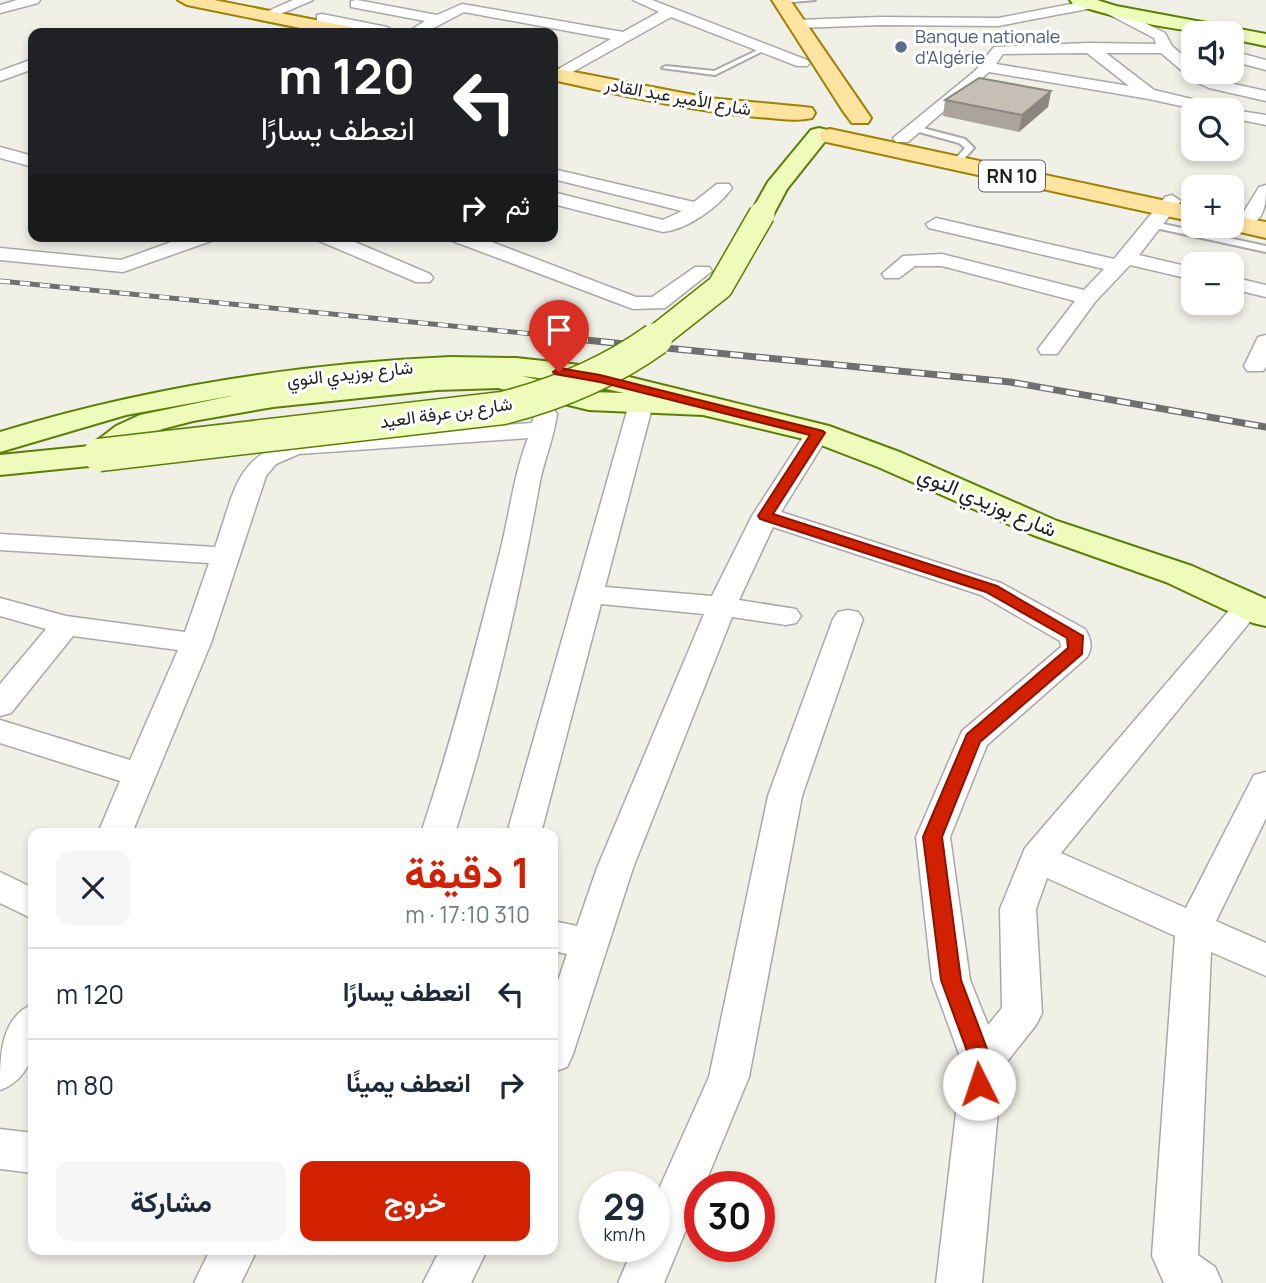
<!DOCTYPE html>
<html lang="ar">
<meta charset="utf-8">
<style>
body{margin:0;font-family:Manrope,Vazirmatn,sans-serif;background:#f6f6f7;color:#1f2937;direction:rtl;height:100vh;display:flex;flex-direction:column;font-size:26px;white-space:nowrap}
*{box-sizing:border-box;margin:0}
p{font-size:23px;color:#747a83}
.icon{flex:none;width:38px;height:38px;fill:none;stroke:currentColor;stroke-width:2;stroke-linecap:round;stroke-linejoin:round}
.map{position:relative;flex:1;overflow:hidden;direction:ltr}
.sheet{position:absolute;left:28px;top:828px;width:530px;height:427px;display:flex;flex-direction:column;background:#fff;border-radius:14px;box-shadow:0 4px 10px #0003;direction:rtl}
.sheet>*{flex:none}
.banner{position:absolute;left:28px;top:28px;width:530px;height:214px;border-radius:14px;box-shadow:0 4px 10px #0003;direction:rtl;background:#202124;color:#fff;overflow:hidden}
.controls{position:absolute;left:1181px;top:21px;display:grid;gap:14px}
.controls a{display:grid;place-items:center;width:63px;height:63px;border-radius:14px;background:#fff;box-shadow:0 4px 10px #0003;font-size:35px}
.speed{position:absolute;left:579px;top:1171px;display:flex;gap:14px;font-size:35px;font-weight:700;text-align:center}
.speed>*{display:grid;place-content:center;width:91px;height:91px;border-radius:50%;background:#fff;box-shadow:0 4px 10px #0003;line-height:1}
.speed small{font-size:18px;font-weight:400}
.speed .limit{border:10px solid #d22;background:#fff;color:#111}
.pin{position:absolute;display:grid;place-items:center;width:60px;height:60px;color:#fff;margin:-72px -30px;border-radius:50% 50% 50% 0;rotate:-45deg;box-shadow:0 0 7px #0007}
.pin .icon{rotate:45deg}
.me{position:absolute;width:77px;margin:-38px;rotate:356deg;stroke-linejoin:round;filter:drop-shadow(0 0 5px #0008)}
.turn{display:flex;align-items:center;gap:24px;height:147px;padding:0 28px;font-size:32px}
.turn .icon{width:91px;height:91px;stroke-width:2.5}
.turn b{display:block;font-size:49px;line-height:60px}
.then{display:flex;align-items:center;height:66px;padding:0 28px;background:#0003;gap:14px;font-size:26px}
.round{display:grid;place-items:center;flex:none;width:74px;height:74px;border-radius:14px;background:#f6f6f7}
.head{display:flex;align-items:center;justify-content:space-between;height:119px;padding:0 28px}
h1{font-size:42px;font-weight:700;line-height:52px;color:#d22100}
.cta{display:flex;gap:14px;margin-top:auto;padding:14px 28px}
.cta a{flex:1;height:80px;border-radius:14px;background:#d22100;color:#fff;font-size:28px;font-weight:700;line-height:80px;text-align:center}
.cta a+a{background:#f6f6f7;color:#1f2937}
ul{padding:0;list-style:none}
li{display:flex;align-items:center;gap:21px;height:91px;padding:0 28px;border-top:2px solid #e0e1e3}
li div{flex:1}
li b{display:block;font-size:26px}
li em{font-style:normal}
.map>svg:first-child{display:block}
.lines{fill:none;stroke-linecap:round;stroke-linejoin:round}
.lane-casing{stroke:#a8a8a8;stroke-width:4}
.street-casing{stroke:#a8a8a8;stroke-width:3}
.secondary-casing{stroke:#5d7e02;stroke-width:4}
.primary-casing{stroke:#9e8200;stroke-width:4}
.lane{fill:#fff;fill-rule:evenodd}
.street{fill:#fff;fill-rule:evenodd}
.secondary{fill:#eefbbb;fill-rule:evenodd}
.primary{fill:#fee4a0;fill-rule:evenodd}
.rail-far1-casing{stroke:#6f6f6f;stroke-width:5}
.rail-casing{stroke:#6f6f6f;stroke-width:7}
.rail-far1{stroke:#fff;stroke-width:3.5;stroke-dasharray:10;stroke-linecap:butt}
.rail{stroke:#fff;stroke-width:4.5;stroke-dasharray:13;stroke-linecap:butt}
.secondary-bridge-far1-casing{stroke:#5d7e02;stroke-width:28;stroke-linecap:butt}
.secondary-bridge-casing{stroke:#5d7e02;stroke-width:35;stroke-linecap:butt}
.secondary-bridge-far1{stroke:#eefbbb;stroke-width:25}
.secondary-bridge{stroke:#eefbbb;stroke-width:32}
.wall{fill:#aaa49d}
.shaded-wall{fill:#8b867f}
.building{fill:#c6bfb6;stroke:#8b867f;stroke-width:2}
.route{fill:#d22100;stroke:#881500;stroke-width:2}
.service-dot{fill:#5c6f8a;stroke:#fff;stroke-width:2.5}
.labels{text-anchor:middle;stroke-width:6;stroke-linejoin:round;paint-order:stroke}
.far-service-label{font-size:18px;fill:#4e5e75;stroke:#fff;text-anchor:start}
.far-street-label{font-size:18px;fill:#212121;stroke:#fff}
.shield{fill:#fff;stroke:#646464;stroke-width:2}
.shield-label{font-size:19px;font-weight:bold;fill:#212121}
.street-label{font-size:21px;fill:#212121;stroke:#fff}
</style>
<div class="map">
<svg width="1266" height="1283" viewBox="0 0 1266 1283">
<rect width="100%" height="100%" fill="#f1f0e7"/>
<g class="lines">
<g class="lane-casing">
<g id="lane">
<polygon points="779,0 815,0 782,3"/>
<polygon points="764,47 769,48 715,75 662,68 666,66 714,71"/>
<polygon points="915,126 965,139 974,148 964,159 958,159 957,157 965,148 959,143 912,130 911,128"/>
<polygon points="1154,222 1266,246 1266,252 1151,227 1149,225"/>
</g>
</g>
<g class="street-casing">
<g id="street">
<polygon points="17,0 40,0 38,3 0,13 0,5"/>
<polygon points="293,0 313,0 269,19 259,19 257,16"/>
<polygon points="357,0 437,15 462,4 623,32 659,12 633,0 652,0 807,60 810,63 807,66 797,66 671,17 553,83 553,72 611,39 464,12 424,33 406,33 425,21 351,7 351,1"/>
<polygon points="1092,0 1098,1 1098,7 998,26 880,25 797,28 790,24 797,20 880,17 998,18"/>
<path d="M1113,7L1165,33L1172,46L1194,65V72H1202L1220,81L1266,91V101L1209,88L1194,81L1161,53H1106L1154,90L1225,107L1227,109L1266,115V125L1232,118V110H1199L1149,99L989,72L908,142H896L893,138L975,71L994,47L1088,43L1156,44L1154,38L1108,14L1106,11ZM1087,53L1129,86L996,64L1003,54Z"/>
<polygon points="322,14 387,27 394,31 377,33 317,21 317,15"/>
<polygon points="1232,51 1266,60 1266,70 1232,61"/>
<polygon points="33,59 33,69 0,81 0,71"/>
<polygon points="0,147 33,156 33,167 0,158"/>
<path d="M553,169L694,202L717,184H729L732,188C717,208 688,229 663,232L553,204V192L663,220L682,211L553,179Z"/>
<path d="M1266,185C1266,200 1266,219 1250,224L1243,222L1240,218L1259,187Z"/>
<polygon points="1172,195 1181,201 1139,255 1194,268 1194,280 1130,265 1095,302 1057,354 1041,354 1038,349 1075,301 942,266 915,266 899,278 885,278 882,274 903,256 942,254 1084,290 1104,269 929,228 926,224 936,218 1114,259 1165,197"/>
<polygon points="188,236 217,236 214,240 123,272 0,260 0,248 121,260"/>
<polygon points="314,236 341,236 430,274 433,278 430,282 416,282 317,240"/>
<polygon points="447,236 476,236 636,297 652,297 695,267 709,267 712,271 665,308 633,309 450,240"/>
<polygon points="1232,277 1266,285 1266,297 1232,289"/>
<polygon points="1266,335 1266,367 1263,371 1247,371 1244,366 1258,337"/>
<path d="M641,397L649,399L653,404L605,587L712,596L752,516L809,428L818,426L827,428L830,433L781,512L1001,583L1085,629C1091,639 1093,647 1087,657L987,745L950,837L970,980L988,1025L1002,1008L1000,909L1025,848L1238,600L1248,597L1258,600L1262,606L1258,612L1061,853L1186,908L1254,775L1266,772V818L1216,921L1266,943V976L1211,952L1198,1255L1215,1267L1222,1283H1164L1152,1256L1175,936L1047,878L1036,909L1042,1013L1036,1025L1002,1068L982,1283H936L962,1062L932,980L916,837L962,731L1061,647L1060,641L981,595L773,527L739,600L796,609L801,616L796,623L786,625L732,617L633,868L573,1054L567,1067L553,1072V996L567,954L553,951V921L577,926L597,868L704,614L601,604L541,833H507L629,404L633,399Z"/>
<path d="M545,407L554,409L557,414C554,437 545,458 540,481C519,599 491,718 455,833H421C452,740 477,644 501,548C510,511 514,474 528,438L299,454L276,464L266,476L211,643L132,833H98L120,781L0,743V720L130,760L178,650L73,636L11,713L0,716V684L46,629L0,616V598L66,616L185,632L209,563L0,550V534L215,547C234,495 234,455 295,440L532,423L536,409Z"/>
<polygon points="848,610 858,612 863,619 802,796 749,1077 704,1186 700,1186 700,1196 664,1283 618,1283 634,1246 654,1246 654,1200 709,1077 768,796 833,619 838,612"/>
<polygon points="0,872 33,888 33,919 0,903"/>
<path d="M33,1004C35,1038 38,1076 0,1090C0,1056 0,1018 33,1004Z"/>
<polygon points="0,1129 33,1133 33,1173 0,1169"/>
<polygon points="210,1250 257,1250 241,1283 194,1283"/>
<polygon points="440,1250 487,1250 471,1283 423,1283"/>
</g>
</g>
<g class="secondary-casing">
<g id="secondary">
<path d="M1070,0H1097L1116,6L1266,34V46L1232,39V33C1178,33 1124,20 1073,4Z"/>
<polygon points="819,128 827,130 830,135 787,189 771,219 762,221 753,219 750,214 768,182 811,130"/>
<path d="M450,357L516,358L580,365L829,426L902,453L1057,521L1192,566L1266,599V626L1253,623L1166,582L1033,535L878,467L808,440L703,415L589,410L498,388L437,390L273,407L193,421L162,429L138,440L110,462L99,465L0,475V455L90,446L116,426L140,415L236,395L126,415L0,452V432C147,387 297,364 450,357ZM522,376L580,383L624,393L589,392Z"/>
</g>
</g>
<g class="primary-casing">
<g id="primary">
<polygon points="178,0 214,0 351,27 360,33 325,33 187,5"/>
<polygon points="772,0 790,0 871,118 868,123 852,123 843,111"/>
<path d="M553,68L709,98L804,107L812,108L815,113L812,118C795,122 775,118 757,117C688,110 620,95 553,80Z"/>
<polygon points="830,129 1194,207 1194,222 822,141 819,136 822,131"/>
<polygon points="1232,216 1266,222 1266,238 1223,228 1221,226 1232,226"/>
</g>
</g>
<use href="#lane" class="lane"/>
<use href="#street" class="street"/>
<use href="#secondary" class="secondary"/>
<use href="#primary" class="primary"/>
<g class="rail-far1-casing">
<polyline id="rail-far1" points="0,281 593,340"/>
</g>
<g class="rail-casing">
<polyline id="rail" points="575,339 1010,382 1266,427"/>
</g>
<use href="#rail-far1" class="rail-far1"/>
<use href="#rail" class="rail"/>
<g class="secondary-bridge-far1-casing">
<polyline id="secondary-bridge-far1" points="653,340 720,287 762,214"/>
</g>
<g class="secondary-bridge-casing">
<path id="secondary-bridge" d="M99,455L503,408C558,394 610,372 656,339"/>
</g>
<use href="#secondary-bridge-far1" class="secondary-bridge-far1"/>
<use href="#secondary-bridge" class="secondary-bridge"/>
</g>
<polygon class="wall" points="1051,91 1048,107 1019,132 943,116 945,100"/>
<polygon class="shaded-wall" points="1051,91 1048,107 1019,132 1022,115"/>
<polygon class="building" points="979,78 1051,91 1022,115 945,100"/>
<polygon class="route" points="559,368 600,375 823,431 825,433 773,514 997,586 1083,636 1082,654 980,742 942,837 961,980 992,1062 987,1091 979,1094 972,1091 968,1084 971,1062 941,980 923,837 967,734 1068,648 1067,638 986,592 760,519 758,516 810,435 600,382 555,374 553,372"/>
<circle class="service-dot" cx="901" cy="47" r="7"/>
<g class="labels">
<g class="far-service-label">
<text x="915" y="43">Banque nationale<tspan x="915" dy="21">d'Algérie</tspan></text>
</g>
<g class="far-street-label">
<text transform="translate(678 97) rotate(10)" y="6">شارع الأمير عبد القادر</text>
<text transform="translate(350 374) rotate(-6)" y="6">شارع بوزيدي النوي</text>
<text transform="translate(446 413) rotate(-8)" y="6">شارع بن عرفة العيد</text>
</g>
<rect class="shield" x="979" y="160.5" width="66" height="31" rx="5"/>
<g class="shield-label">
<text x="1012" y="183">RN 10</text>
</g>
<g class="street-label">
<text transform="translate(987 502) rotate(23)" y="7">شارع بوزيدي النوي</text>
</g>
</g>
</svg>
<div class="controls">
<a><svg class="icon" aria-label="sound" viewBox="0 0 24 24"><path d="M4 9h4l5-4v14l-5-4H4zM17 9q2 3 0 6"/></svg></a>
<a><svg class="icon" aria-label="search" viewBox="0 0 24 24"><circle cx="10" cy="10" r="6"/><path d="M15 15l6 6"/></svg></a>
<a>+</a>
<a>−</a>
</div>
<div class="speed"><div>29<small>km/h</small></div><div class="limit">30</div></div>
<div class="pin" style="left:559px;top:372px;background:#d93025"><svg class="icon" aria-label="arrive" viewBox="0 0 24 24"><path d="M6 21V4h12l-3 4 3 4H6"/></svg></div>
<svg class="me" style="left:979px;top:1084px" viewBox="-20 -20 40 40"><circle r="19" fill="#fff"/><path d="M0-13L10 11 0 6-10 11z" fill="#d22100"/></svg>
<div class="banner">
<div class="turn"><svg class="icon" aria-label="left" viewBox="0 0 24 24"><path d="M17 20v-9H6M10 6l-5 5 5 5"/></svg><div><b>120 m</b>انعطف يسارًا</div></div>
<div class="then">ثم<svg class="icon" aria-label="right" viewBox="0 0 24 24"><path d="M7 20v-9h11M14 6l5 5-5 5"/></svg></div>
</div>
<section class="sheet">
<div class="head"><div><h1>1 دقيقة</h1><p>310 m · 17:10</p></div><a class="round"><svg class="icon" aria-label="close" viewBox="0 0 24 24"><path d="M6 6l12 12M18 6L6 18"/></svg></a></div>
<ul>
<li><svg class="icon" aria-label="left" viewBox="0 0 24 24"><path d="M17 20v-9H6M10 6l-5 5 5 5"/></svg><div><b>انعطف يسارًا</b></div><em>120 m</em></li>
<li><svg class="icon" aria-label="right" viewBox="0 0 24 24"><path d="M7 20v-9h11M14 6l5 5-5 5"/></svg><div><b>انعطف يمينًا</b></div><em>80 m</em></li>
</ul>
<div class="cta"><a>خروج</a><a>مشاركة</a></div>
</section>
</div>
